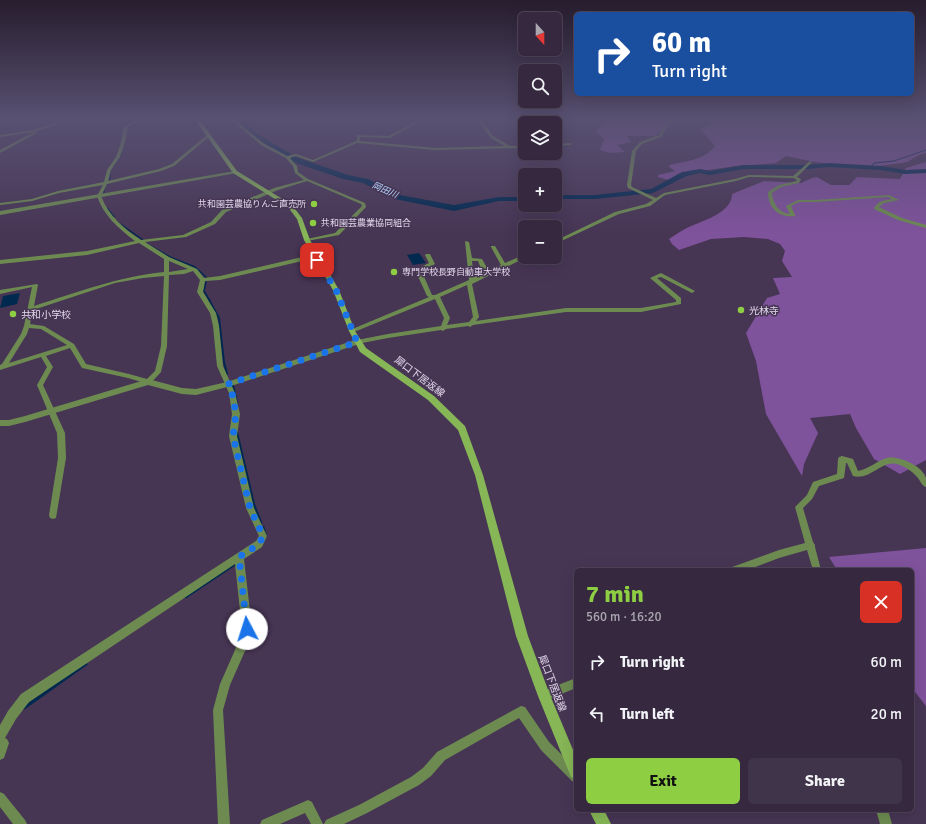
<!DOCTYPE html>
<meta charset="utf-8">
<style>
body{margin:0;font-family:Signika,"Noto Sans JP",sans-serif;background:#40344a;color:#f1f3f6;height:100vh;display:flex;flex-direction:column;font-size:15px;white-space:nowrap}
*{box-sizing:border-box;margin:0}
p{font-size:13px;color:#aaa6b0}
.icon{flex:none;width:22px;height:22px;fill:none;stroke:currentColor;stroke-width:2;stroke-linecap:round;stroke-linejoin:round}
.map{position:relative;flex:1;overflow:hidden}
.side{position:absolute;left:574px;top:568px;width:340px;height:244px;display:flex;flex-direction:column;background:#35283f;border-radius:6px;box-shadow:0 4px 16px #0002,0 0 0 1px #4f4459}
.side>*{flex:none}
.hud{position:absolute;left:574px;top:12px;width:340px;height:84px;border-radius:6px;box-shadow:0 4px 16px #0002,0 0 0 1px #4f4459;background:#1a4fa0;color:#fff;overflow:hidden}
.needle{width:26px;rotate:159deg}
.fabs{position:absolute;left:518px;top:12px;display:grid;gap:8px}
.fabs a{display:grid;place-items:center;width:44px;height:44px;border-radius:6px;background:#35283f;box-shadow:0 4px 16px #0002,0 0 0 1px #4f4459;font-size:20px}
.pin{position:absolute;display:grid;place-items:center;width:34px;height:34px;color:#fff;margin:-17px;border-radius:8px;box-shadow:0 2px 6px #0006}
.me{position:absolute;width:44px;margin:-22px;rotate:355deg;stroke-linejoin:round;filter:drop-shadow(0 0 3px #0008)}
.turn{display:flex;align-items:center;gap:14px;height:84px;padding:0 12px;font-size:18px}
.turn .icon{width:52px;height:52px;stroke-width:2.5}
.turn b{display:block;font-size:28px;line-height:34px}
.round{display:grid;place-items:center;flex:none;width:42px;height:42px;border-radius:6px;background:#40344a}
.headline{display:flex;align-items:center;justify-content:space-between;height:68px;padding:0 12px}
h1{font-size:24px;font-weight:700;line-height:30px;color:#8ece43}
.button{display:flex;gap:8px;margin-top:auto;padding:8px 12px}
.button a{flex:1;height:46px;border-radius:6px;background:#8ece43;color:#111;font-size:16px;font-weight:700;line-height:46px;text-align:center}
.button a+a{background:#40344a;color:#f1f3f6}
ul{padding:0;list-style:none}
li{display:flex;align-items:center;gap:12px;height:52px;padding:0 12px}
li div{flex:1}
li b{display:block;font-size:15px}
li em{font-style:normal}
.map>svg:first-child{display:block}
.green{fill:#7f529c}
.water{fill:#002950}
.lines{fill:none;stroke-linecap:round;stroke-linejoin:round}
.stream-far4{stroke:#002950;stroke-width:1}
.stream-far3{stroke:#002950;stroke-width:1.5}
.stream-far2{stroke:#002950;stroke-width:2}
.stream-far1{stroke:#002950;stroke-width:2.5}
.stream{stroke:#002950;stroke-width:3}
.river{fill:#002950;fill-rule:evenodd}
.minor{fill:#6d8b51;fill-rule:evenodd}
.tertiary{fill:#6d8b51;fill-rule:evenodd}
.secondary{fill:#86b656;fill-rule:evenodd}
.route{stroke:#1a73e8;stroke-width:7;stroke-dasharray:0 12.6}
.poi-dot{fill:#8ece43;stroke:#473554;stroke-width:1.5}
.labels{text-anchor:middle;stroke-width:3;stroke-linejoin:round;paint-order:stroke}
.far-water-label{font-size:9px;font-style:italic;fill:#aed2fa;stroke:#473554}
.far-poi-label{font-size:9px;fill:#e2d7eb;stroke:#473554;text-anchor:start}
.poi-label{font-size:10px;fill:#e2d7eb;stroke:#473554;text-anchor:start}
.street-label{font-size:10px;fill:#e2d7eb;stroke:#473554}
</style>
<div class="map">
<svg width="926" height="824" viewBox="0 0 926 824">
<rect width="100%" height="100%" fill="#473554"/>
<g class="green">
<polygon points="609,118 681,118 654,136 627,136 631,142 617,145 625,152 609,153 600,150 604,139 596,131"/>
<path d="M730,118H926V153C917,155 916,157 909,161C905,163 899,163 894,164C858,170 821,164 786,156L776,163L735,166L708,170L689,175L675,182L658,177V175L675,171L669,167L670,165C685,161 705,160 715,146L700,129Z"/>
<path d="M926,162V460L900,474L874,459L856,428L850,414L810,418L818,433L804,464L802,476L766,414L756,361L746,333L767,298L780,294L773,278L792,277L782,261L785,251L780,244L768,239L744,237L711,239L679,250L672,244L669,239C674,236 679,232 685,229C700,221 732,214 732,194L764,181L801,183L812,178L817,177L831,185H849L857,177L900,179L906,168Z"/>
<polygon points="926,548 926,706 912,688 912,570 837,570 829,557"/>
</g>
<g class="water">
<polygon points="419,253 426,263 413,265 407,255"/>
<polygon points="20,293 17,304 0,308 3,296"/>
</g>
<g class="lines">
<g class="stream-far4">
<polyline points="127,131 129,127 143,118"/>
<polyline points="871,167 874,163 894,161 926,150"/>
<polyline points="104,193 104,188 110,180 110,171 121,156 125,141"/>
</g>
<g class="stream-far3">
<polyline points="107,208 114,217"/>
<polyline points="116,221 143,240"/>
<polyline points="147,244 170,257 195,267 206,277"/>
<polyline points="206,282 204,291 210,301"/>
</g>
<g class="stream-far2">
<polyline points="209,300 219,318 224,362 227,374"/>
<polyline points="233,385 237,403"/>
</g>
<g class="stream-far1">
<polyline points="237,433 254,505 261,523"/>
<polyline points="263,527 266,536"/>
<polyline points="186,597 237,563"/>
</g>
<polyline class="stream" points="24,708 86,664"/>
<g class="river">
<polygon points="235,118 241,118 256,133 296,157 348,175 368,179 400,195 454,205 499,197 525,197 525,201 499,201 454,211 395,199 363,183 343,179 290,161 252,135 239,124"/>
<polygon points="829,163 881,166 905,170 926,169 926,173 905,174 881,170 829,167 808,169 744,169 710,175 700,173 687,176 653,193 595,199 555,199 555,195 595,195 651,189 682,172 700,169 710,171 744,165 808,165"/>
</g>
<g class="minor">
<polygon points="72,118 77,118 34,132 0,137 0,135 33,130"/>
<path d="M139,118H143L128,127L124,146L120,157L111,170L108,181L159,169L172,164L207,135L210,136L174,166L161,171L107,184L101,196C109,216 123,228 141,240L183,235L211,222L222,210L274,188L304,180L295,173L293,166L286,158L261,145L229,118H233L263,143L287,156L296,154L313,160L356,141L357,140V135L388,136L423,118H427L390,138L360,137V141L435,148L505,146L491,138L476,118H480L493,136L510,146H525V148L435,150L357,143L313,162L296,156L290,158L297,166L298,172L308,179L365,203L366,207L339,235L307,241L305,240L307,239L335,233L362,206L361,204L307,181L278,190L226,212L215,224L186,237L145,242L169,257L197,269L204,278L220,276L315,254L318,256L315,258L220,280L205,281L203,292L216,313L219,326L223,366L235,393L240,414L237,436L254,508L267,536L262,547L244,559L252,629L245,651L230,685L223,710L230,824H218L213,710L220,684L235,650L242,629L235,564L29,702L16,719L5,738L7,739L9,743L4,758L0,760V725L8,711L21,694L256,541L259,536L246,508L229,436L232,414L229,393L217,366L213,326L210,313L197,292L200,280L193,271L184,274L169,275L167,346L161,372L150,384H148L128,378L82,368L70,348L46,356L53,367L43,385L65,433L66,458L56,518L53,519L50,518L49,515L58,458L57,433L37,385L47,367L41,357L0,370V365L2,364L21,334L24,326L32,287L0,294V290L37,284L38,285L34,306C78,292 117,277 164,272V259L139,243L87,255L0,264V260L87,251L135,241C118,228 104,216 97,196L103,185L59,193L32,201L0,205V203L32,199L58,191L104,182L107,170L116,157L120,146L124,127ZM169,261L188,269L169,272ZM164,276L161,346L155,371L147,379L129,374L86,364L74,344L44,326L30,324L33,310L115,283L143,278ZM29,328L41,329L67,345L9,363L27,334Z"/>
<path d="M673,118H677L670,122L661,137L642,144L636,151L631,185L632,187L656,198L664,193L735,179L749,175L793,176L810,161L812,162L797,177L801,179L799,183L781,187L772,193C773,203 778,213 790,214L786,206L798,200H816L889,195L899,200L884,203L879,207L902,218L926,225V228L898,220L874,209V208C878,201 885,200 892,199L888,197L816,202H799L791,206L795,215V216C779,218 768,208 768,192L779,185L796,181L797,180L793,178L749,177L736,181L665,195L650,206L619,214L555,244V241L615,212L646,204L653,200L628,188L627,185L632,151L640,142L659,135L668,120Z"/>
<polygon points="34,132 37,133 0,153 0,150"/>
<polygon points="571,143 571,145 570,145 555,146 555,144"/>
<path d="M465,241L469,242L472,258L482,259L486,266V272L501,265L491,247V246H495L505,263L523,255L525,254V257H527L472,284L479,317L476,321L566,308H641L676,302V300L650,278L661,273L695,291L692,293L690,292L661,277L657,278L681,298V304L641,312H566L473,325L470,327L468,326L446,329L443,331L441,330L388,338L357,344L355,343L354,342L355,341L357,340L388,334L441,326L444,318L435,299L354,332H350L349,331L350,330L429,297L427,296L416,272L421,267L429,263L425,255L426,254H430L435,264L425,269L422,272L432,295H435L469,280ZM472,261H478L480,266L481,274L474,277ZM467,285L473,317L469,322L447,325L450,318L440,297Z"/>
<path d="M842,456L853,459L858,471C869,469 876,461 887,458C898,455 923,466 926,478C926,481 926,484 926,487C922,486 921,482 918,478C913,472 905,466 897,464C881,460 870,481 853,476L847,463H846L844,478L819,486L812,499L803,508L813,542L815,545V547L821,570H813L807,550L779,558L747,570H731L732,567L735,566L779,550L805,543L795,507L807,495L813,482L837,474L838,459L839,457Z"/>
<polygon points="576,678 576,688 544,701 540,700 539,696 540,692"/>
<polygon points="521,706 525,707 549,742 576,769 576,783 572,781 541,750 519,718 445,760 431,776 419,785 367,813 344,824 324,824 326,820 359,805 411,777 423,768 437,752"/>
<polygon points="0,792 4,794 25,820 27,824 13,824 0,807"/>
<polygon points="308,800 312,802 323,824 311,824 305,813 280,824 260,824 262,820"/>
<polygon points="876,810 888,810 892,824 880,824"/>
</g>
<g class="tertiary">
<polygon points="235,171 237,172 237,173 0,215 0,211"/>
<polygon points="355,340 359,340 361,342 359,344 231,386 196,395 182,394 148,385 25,422 9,426 0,426 0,420 9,420 25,416 148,379 182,388 196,389 227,382"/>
</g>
<g class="secondary">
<polygon points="194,118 198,118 237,171 292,205 302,218 310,240 339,290 355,331 366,348 434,396 465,426 483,475 528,636 550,695 576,757 576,779 571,777 538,696 516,636 475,475 458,430 428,400 360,352 349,331 333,290 304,240 297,219 288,207 233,173"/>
<polygon points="589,810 604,810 611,824 596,824"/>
</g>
</g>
<linearGradient id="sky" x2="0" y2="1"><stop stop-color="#271d2e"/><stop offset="0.51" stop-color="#585172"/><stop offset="1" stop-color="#585172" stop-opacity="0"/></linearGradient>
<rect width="926" height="233" fill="url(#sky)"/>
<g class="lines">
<polyline class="route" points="247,629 239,557 259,544 263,536 250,508 233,436 236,414 232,393 228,384 357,342 336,290 317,260"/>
</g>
<g class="poi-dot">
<circle cx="314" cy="204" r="4"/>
<circle cx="313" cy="223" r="4"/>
<circle cx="394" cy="272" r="4"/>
<circle cx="741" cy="310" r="4"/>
<circle cx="13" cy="314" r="4"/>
</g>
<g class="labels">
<g class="far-water-label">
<text transform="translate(385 190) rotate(24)" y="3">岡田川</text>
</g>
<g class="far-poi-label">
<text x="306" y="207" text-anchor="end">共和園芸農協りんご直売所</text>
<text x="321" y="226">共和園芸農業協同組合</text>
<text x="402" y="275">専門学校長野自動車大学校</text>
</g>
<g class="poi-label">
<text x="749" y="314">光林寺</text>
<text x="21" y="318">共和小学校</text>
</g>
<g class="street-label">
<text transform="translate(420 376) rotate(37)" y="4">犀口下居返線</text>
<text transform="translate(553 683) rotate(69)" y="4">犀口下居返線</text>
</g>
</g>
</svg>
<div class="fabs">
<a><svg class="needle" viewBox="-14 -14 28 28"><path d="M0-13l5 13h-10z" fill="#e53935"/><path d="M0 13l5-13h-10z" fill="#aaa6b0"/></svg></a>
<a><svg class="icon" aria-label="search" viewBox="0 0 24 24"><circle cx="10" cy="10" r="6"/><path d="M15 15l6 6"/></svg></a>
<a><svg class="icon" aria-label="layers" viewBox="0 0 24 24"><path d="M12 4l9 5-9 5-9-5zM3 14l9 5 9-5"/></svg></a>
<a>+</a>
<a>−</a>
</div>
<div class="pin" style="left:317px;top:260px;background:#d93025"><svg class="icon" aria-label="arrive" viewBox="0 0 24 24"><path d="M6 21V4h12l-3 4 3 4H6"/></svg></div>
<svg class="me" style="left:247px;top:629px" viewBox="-20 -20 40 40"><circle r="19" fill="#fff"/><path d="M0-13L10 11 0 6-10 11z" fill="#1a73e8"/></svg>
<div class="hud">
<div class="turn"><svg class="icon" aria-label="right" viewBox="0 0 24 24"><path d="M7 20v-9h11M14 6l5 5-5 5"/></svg><div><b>60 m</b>Turn right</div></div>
</div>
<section class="side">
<div class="headline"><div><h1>7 min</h1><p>560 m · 16:20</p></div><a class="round" style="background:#d93025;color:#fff"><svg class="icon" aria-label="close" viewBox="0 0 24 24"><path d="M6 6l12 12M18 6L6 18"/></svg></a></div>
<ul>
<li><svg class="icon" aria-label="right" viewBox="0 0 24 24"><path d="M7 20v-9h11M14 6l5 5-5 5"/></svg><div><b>Turn right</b></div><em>60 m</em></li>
<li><svg class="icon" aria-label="left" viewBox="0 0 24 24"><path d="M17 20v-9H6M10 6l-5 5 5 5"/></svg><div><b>Turn left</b></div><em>20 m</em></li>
</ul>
<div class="button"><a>Exit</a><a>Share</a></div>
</section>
</div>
